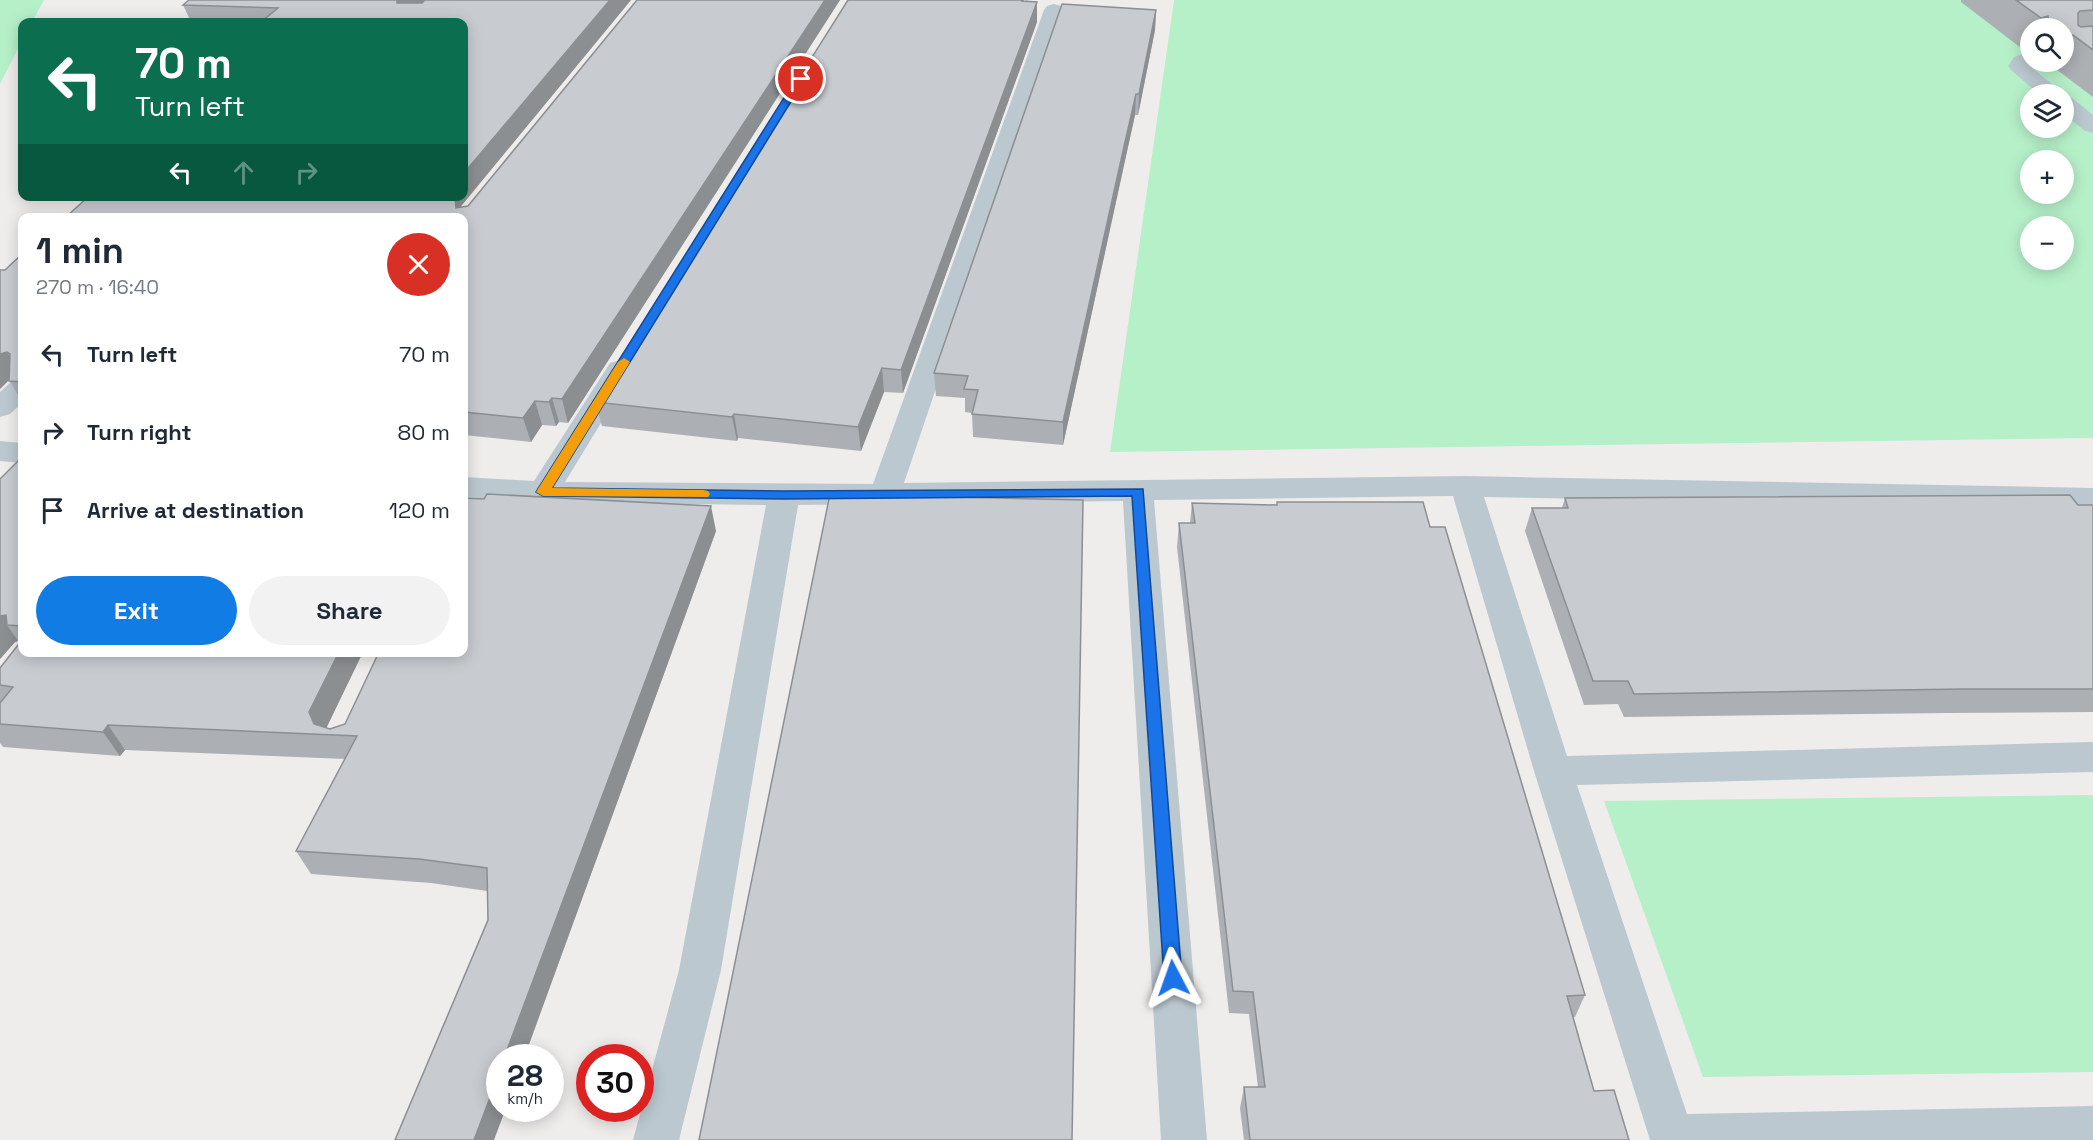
<!DOCTYPE html>
<meta charset="utf-8">
<style>
body{margin:0;font-family:"Space Grotesk",sans-serif;background:#f2f2f3;color:#1f2937;height:100vh;display:flex;flex-direction:column;font-size:22px;white-space:nowrap}
*{box-sizing:border-box;margin:0}
p{font-size:20px;color:#747a83}
.icon{flex:none;width:33px;height:33px;fill:none;stroke:currentColor;stroke-width:2;stroke-linecap:round;stroke-linejoin:round}
.map{position:relative;flex:1;overflow:hidden}
.panel{position:absolute;left:18px;top:213px;width:450px;height:444px;display:flex;flex-direction:column;background:#fff;border-radius:12px;box-shadow:0 3px 15px #0003}
.panel>*{flex:none}
.banner{position:absolute;left:18px;top:18px;width:450px;height:183px;border-radius:12px;box-shadow:0 3px 15px #0003;background:#0b6e4f;color:#fff;overflow:hidden}
.controls{position:absolute;left:2020px;top:18px;display:grid;gap:12px}
.controls a{display:grid;place-items:center;width:54px;height:54px;border-radius:50%;background:#fff;box-shadow:0 3px 15px #0003;font-size:30px}
.speed{position:absolute;left:486px;top:1044px;display:flex;gap:12px;font-size:30px;font-weight:700;text-align:center}
.speed>*{display:grid;place-content:center;width:78px;height:78px;border-radius:50%;background:#fff;box-shadow:0 3px 15px #0003;line-height:1}
.speed small{font-size:15px;font-weight:400}
.speed .limit{border:9px solid #d22;background:#fff;color:#111}
.pin{position:absolute;display:grid;place-items:center;width:51px;height:51px;color:#fff;margin:-26px;border:3px solid #fff;border-radius:50%;box-shadow:0 2px 6px #0007}
.me{position:absolute;width:66px;margin:-33px;rotate:356deg;stroke-linejoin:round;filter:drop-shadow(0 0 4px #0008)}
.turn{display:flex;align-items:center;gap:21px;height:126px;padding:0 18px;font-size:27px}
.turn .icon{width:78px;height:78px;stroke-width:2.5}
.turn b{display:block;font-size:42px;line-height:51px}
.lanes{display:flex;align-items:center;height:57px;padding:0 18px;background:#0003;justify-content:center;gap:30px;direction:ltr}
.lanes .off{opacity:.35}
.round{display:grid;place-items:center;flex:none;width:63px;height:63px;border-radius:32px;background:#f2f2f3}
.overview{display:flex;align-items:center;justify-content:space-between;height:102px;padding:0 18px}
h1{font-size:36px;font-weight:700;line-height:45px}
.cta{display:flex;gap:12px;margin-top:auto;padding:12px 18px}
.cta a{flex:1;height:69px;border-radius:36px;background:#107ce4;color:#fff;font-size:24px;font-weight:700;line-height:69px;text-align:center}
.cta a+a{background:#f2f2f3;color:#1f2937}
ul{padding:0;list-style:none}
li{display:flex;align-items:center;gap:18px;height:78px;padding:0 18px}
li div{flex:1}
li b{display:block;font-size:22px}
li em{font-style:normal}
.map>svg:first-child{display:block}
.green{fill:#b6f0c9;fill-rule:evenodd}
.lines{fill:none;stroke-linecap:round;stroke-linejoin:round}
.lane{fill:#bbc8cf;fill-rule:evenodd}
.street{fill:#bbc8cf;fill-rule:evenodd}
.wall{fill:#acafb4}
.shaded-wall{fill:#8c8f92}
.building{fill:#c8ccd1;stroke:#8c8f92;stroke-width:1.5}
.route{fill:#1a73e8;stroke:#114b97;stroke-width:1.5}
.slow{fill:#f59e0b}
</style>
<div class="map">
<svg width="2093" height="1140" viewBox="0 0 2093 1140">
<rect width="100%" height="100%" fill="#efecec"/>
<g class="green">
<polygon points="0,0 44,0 32,22 22,22 22,41 0,84"/>
<path d="M1174,0H2093V438L1110,452ZM2031,28H2064V62H2031ZM2031,94H2064V128H2031ZM2031,160H2064V194H2031ZM2031,226H2064V260H2031Z"/>
<polygon points="2093,795 2093,1072 1703,1077 1604,801"/>
</g>
<g class="lines">
<g class="lane">
<polygon points="2031,51 2031,62 2038,62 2029,65 2059,90 2062,94 2039,94 2011,70 2008,66 2014,57"/>
<polygon points="2064,97 2072,98 2093,115 2093,133 2085,131 2064,114"/>
</g>
<g class="street">
<polygon points="1054,4 1061,6 1064,10 904,483 1465,476 2093,488 2093,508 1484,497 1567,756 2093,742 2093,772 1577,785 1687,1114 2093,1106 2093,1140 1650,1140 1534,771 1453,496 1154,500 1207,1140 1161,1140 1123,501 798,505 721,970 679,1140 633,1140 679,970 766,505 543,502 464,497 464,477 534,481 610,363 620,360 630,363 634,369 565,482 873,484 1044,10 1047,6"/>
<polygon points="22,378 22,403 10,414 0,417 0,392 12,381"/>
<polygon points="0,441 22,443 22,463 0,461"/>
</g>
</g>
<g class="wall">
<polygon points="425,0 631,0 460,207 468,206 637,0 840,0 568,423 559,422 556,426 542,425 531,442 464,435 464,218 89,196 212,197 464,22 191,22 183,5"/>
<polygon points="1027,0 1027,2 1037,2 1037,22 903,393 884,392 861,451 738,438 737,441 602,426 595,402"/>
<polygon points="1961,0 2093,0 2093,97 2056,69 2048,69 2039,62 2064,62 2064,28 2031,28 2031,49 2025,51 1961,2"/>
<polygon points="1156,10 1155,30 1138,115 1135,115 1124,164 1063,445 973,437 972,413 965,412 965,398 936,396 934,373"/>
<polygon points="22,254 22,402 9,380 0,389 5,270"/>
<polygon points="22,457 22,652 363,652 326,728 330,729 345,724 716,531 524,1058 500,1058 488,920 487,891 431,883 311,874 296,851 345,759 125,750 120,756 3,747 0,743 0,668 20,643 18,641 15,642 0,659"/>
<polygon points="1565,498 2093,505 2093,712 1948,713 1624,717 1618,704 1584,705 1525,531 1532,508 1562,508"/>
<polygon points="1192,503 1430,527 1585,995 1575,1017 1573,1017 1594,1091 1629,1140 1244,1140 1240,1108 1244,1087 1258,1087 1249,1014 1229,1013 1177,547 1179,523 1190,523"/>
</g>
<g class="shaded-wall">
<polygon points="397,0 425,0 403,20 397,3"/>
<polygon points="610,0 631,0 453,216 447,196 464,196 464,173"/>
<polygon points="825,0 840,0 568,423 562,399"/>
<polygon points="1037,2 1037,22 903,393 901,370"/>
<polygon points="1156,10 1155,30 1138,115 1139,94"/>
<polygon points="2048,16 2042,28 2035,28 2041,18"/>
<polygon points="2031,38 2031,49 2025,51"/>
<polygon points="1136,94 1135,115 1063,445 1063,422"/>
<polygon points="7,352 21,376 10,379 0,389 0,354"/>
<polygon points="882,368 884,392 861,451 858,427"/>
<polygon points="552,398 559,422 556,426 549,402"/>
<polygon points="535,401 542,425 531,442 523,418"/>
<polygon points="734,414 738,438 737,441 732,417"/>
<polygon points="711,506 716,531 524,1058 504,1058"/>
<polygon points="6,615 7,625 18,641 15,642 0,659 0,616"/>
<polygon points="339,652 363,652 323,735 314,724 309,712"/>
<polygon points="108,725 125,750 120,756 103,732"/>
<polygon points="500,1071 500,1108 506,1108 494,1140 474,1140"/>
</g>
<g class="building">
<polygon points="189,0 397,0 397,3 422,3 425,0 610,0 464,173 464,22 261,22 278,8 183,5"/>
<polygon points="637,0 825,0 562,399 552,398 549,402 535,401 523,418 464,412 464,218 65,218 89,196 448,196 455,197 456,208 468,206"/>
<polygon points="848,0 1023,0 1022,1 1037,2 901,370 882,368 858,427 734,414 732,417 595,402"/>
<polygon points="2016,0 2093,0 2093,10 2080,11 2078,13 2078,25 2081,27 2093,26 2093,50 2073,35 2064,35 2064,28 2055,28 2049,24 2048,16 2041,18"/>
<polygon points="1062,4 1156,10 1139,94 1136,94 1125,142 1063,422 972,414 978,390 964,389 968,376 934,373"/>
<polygon points="22,254 22,382 9,381 10,354 7,352 0,354 0,270 5,270"/>
<polygon points="22,457 22,626 7,625 6,615 0,616 0,479"/>
<polygon points="487,494 711,506 504,1058 500,1058 500,1071 474,1140 395,1140 488,920 487,868 419,859 296,851 357,736 108,725 103,732 0,724 0,703 13,687 0,685 0,668 22,640 22,652 339,652 309,712 314,724 330,729 345,724 379,652 464,652 464,498 484,499"/>
<polygon points="830,494 1083,500 1072,1140 699,1140"/>
<polygon points="2070,495 2078,505 2093,505 2093,689 1963,689 1634,694 1628,681 1593,681 1532,508 1568,508 1565,498"/>
<polygon points="1277,502 1423,502 1430,527 1445,527 1585,995 1567,996 1594,1091 1614,1090 1629,1140 1250,1140 1244,1087 1265,1087 1253,992 1233,991 1179,523 1195,523 1192,503 1277,505"/>
</g>
<polygon class="route" points="797,77 805,79 552,488 784,491 1143,489 1182,978 1179,984 1173,986 1167,984 1164,978 1132,496 784,499 543,496 536,492"/>
<polygon class="slow" points="624,358 630,362 552,488 703,490 708,491 710,494 708,497 543,496 536,492 618,362"/>
</svg>
<div class="controls">
<a><svg class="icon" aria-label="search" viewBox="0 0 24 24"><circle cx="10" cy="10" r="6"/><path d="M15 15l6 6"/></svg></a>
<a><svg class="icon" aria-label="layers" viewBox="0 0 24 24"><path d="M12 4l9 5-9 5-9-5zM3 14l9 5 9-5"/></svg></a>
<a>+</a>
<a>−</a>
</div>
<div class="speed"><div>28<small>km/h</small></div><div class="limit">30</div></div>
<div class="pin" style="left:801px;top:79px;background:#d93025"><svg class="icon" aria-label="arrive" viewBox="0 0 24 24"><path d="M6 21V4h12l-3 4 3 4H6"/></svg></div>
<svg class="me" style="left:1173px;top:978px" viewBox="-20 -20 40 40"><path d="M0-17L14 15 0 8-14 15z" fill="#1a73e8" stroke="#fff" stroke-width="4"/></svg>
<div class="banner">
<div class="turn"><svg class="icon" aria-label="left" viewBox="0 0 24 24"><path d="M17 20v-9H6M10 6l-5 5 5 5"/></svg><div><b>70 m</b>Turn left</div></div>
<div class="lanes"><svg class="icon" aria-label="left" viewBox="0 0 24 24"><path d="M17 20v-9H6M10 6l-5 5 5 5"/></svg><svg class="icon off" aria-label="ahead" viewBox="0 0 24 24"><path d="M12 20V5M6 11l6-6 6 6"/></svg><svg class="icon off" aria-label="right" viewBox="0 0 24 24"><path d="M7 20v-9h11M14 6l5 5-5 5"/></svg></div>
</div>
<section class="panel">
<div class="overview"><div><h1>1 min</h1><p>270 m · 16:40</p></div><a class="round" style="background:#d93025;color:#fff"><svg class="icon" aria-label="close" viewBox="0 0 24 24"><path d="M6 6l12 12M18 6L6 18"/></svg></a></div>
<ul>
<li><svg class="icon" aria-label="left" viewBox="0 0 24 24"><path d="M17 20v-9H6M10 6l-5 5 5 5"/></svg><div><b>Turn left</b></div><em>70 m</em></li>
<li><svg class="icon" aria-label="right" viewBox="0 0 24 24"><path d="M7 20v-9h11M14 6l5 5-5 5"/></svg><div><b>Turn right</b></div><em>80 m</em></li>
<li><svg class="icon" aria-label="arrive" viewBox="0 0 24 24"><path d="M6 21V4h12l-3 4 3 4H6"/></svg><div><b>Arrive at destination</b></div><em>120 m</em></li>
</ul>
<div class="cta"><a>Exit</a><a>Share</a></div>
</section>
</div>
